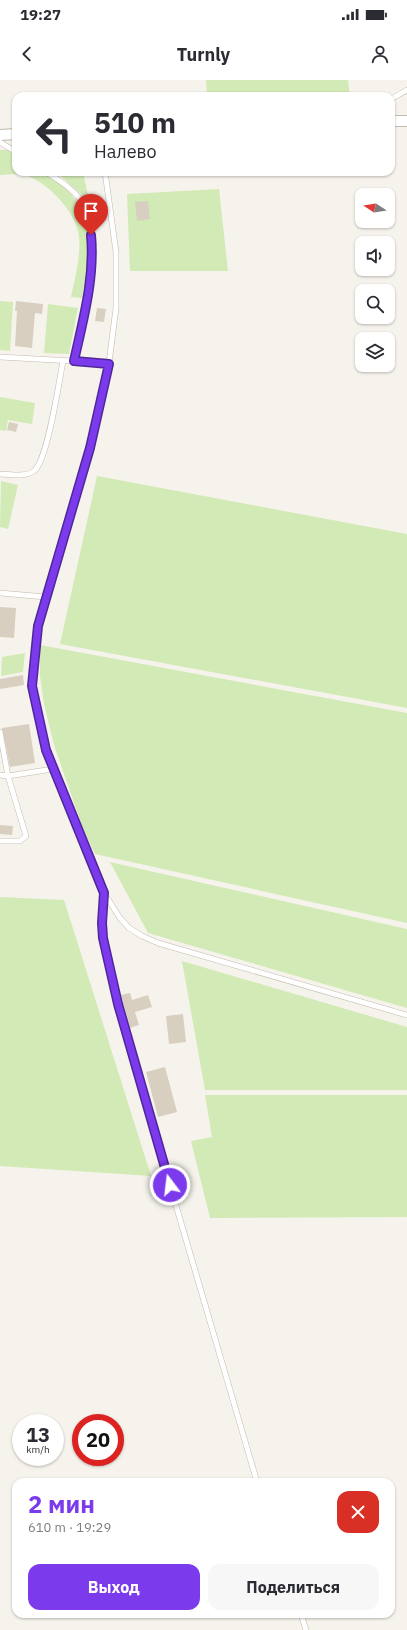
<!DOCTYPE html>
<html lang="ru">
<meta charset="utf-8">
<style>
body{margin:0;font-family:"IBM Plex Sans",sans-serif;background:#f7f7f7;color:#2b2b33;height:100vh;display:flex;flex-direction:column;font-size:15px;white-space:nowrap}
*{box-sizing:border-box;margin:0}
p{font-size:13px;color:#7c7c81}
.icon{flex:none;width:22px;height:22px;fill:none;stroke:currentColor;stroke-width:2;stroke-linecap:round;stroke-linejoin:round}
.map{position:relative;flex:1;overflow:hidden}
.side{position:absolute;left:12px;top:1398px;width:383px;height:140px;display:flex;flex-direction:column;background:#fff;border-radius:12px;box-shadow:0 1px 3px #0004}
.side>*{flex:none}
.top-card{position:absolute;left:12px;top:12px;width:383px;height:84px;border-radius:12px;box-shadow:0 1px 3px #0004;background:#fff;color:#2b2b33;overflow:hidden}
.needle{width:26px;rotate:282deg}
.fabs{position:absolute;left:355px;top:108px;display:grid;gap:8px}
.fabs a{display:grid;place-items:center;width:40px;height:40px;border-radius:8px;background:#fff;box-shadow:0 1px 3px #0004;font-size:20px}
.speed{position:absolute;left:12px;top:1334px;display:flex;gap:8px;font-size:20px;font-weight:700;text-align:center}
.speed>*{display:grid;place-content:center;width:52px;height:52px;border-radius:50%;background:#fff;box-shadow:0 1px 3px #0004;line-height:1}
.speed small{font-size:10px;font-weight:400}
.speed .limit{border:6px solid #d22;background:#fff;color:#111}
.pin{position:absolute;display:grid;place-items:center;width:34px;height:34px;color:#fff;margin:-41px -17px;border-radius:50% 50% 50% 0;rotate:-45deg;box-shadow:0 0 4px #0007}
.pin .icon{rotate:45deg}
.me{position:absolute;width:44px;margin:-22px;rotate:345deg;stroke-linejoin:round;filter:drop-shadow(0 0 3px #0008)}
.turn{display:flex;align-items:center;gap:14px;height:84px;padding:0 16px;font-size:18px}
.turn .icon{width:52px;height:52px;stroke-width:2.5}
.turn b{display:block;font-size:28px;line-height:34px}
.round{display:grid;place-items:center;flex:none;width:42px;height:42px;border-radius:12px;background:#f7f7f7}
.summary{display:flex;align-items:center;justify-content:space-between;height:68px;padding:0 16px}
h1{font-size:24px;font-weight:700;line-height:30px;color:#7c3aed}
.action{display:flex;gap:8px;margin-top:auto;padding:8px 16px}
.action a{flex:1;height:46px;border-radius:12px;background:#7c3aed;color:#fff;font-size:16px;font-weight:700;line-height:46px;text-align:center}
.action a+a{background:#f7f7f7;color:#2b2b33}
.status{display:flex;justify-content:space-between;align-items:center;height:28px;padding:0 20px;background:#fff;direction:ltr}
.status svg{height:11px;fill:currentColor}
header{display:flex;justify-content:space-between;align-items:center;height:52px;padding:0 16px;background:#fff;font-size:18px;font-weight:700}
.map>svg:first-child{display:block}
.green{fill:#d2eab5}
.building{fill:#d8cfc1}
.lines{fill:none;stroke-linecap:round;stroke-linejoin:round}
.lane-casing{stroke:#c2bbae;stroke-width:6}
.street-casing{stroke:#c2bbae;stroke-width:12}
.lane{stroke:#fff;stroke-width:5}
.street{stroke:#fff;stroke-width:10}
.route-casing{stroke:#51269a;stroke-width:10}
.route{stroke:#7c3aed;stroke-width:7}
</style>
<div class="status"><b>19:27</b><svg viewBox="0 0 49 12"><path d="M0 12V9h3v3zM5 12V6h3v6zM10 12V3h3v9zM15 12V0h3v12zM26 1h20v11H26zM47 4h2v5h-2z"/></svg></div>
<header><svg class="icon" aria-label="back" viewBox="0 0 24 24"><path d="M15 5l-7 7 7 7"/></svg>Turnly<svg class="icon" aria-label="person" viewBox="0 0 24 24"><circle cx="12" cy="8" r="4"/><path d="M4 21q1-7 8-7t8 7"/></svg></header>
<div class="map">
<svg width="407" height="1550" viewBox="0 0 407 1550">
<rect width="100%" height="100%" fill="#f6f3ec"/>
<g class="green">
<polygon points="206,0 348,0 350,16 207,16"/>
<path d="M0,70H14L16,71V92C24,92 36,90 44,92C49,94 56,101 61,105C98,134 89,177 82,218L71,217C75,198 81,177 79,157C76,132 50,105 28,96C20,93 8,95 0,95Z"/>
<polygon points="56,92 83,92 89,121"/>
<polygon points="219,109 228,191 130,191 127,114"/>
<polygon points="0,221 13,222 10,271 0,270"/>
<polygon points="48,224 78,228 69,274 44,273"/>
<polygon points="0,317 35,323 32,344 8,340 6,351 0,350"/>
<polygon points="97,396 407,454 407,628 60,564"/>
<polygon points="1,401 18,405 8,449 0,447"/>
<polygon points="40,565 407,633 407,843 95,774 82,746 54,665 44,624 40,596"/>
<polygon points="25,573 23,592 1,596 2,577"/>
<polygon points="110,782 407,849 407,928 148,853"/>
<polygon points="0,817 64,820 151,1096 0,1086"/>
<polygon points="182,881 407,947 407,1010 205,1010"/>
<polygon points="205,1015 407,1015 407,1137 210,1138 191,1061 212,1057"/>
</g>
<g class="building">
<polygon points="148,121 150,139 137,141 135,122"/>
<polygon points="16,221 43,224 42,234 35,233 32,268 15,266 17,231 15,231"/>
<polygon points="97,228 106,229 104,242 95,241"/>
<polygon points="9,342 18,344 16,352 7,350"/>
<polygon points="0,527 16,528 14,558 0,557"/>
<polygon points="23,595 24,605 0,609 0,599"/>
<polygon points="29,644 35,683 10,687 2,648"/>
<polygon points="0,745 13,746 12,755 0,754"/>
<polygon points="130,913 132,920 148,915 152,927 135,932 139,945 130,948 121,915"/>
<polygon points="183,934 186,962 169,964 166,936"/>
<polygon points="165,987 177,1032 158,1037 146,992"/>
</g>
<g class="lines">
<g class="lane-casing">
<g id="lane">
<polyline points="391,19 407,10"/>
<polyline points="0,62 16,72"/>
<path d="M46,92C60,101 77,111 85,127C105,168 83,239 74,281"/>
<polyline points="105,92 116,172 116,228 109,283 90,368 38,546 31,606 45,670 104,813 120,838 129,848 142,856 158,863 407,935"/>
<polyline points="0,277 109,283"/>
<path d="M0,394C10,394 27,398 35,390C48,377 59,302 63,281"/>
<polyline points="0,513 46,517"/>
<polyline points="0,652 8,696 26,756 20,761 0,761"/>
<polyline points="0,695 8,696 53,689"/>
<polyline points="104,813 102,843 103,858 119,924 170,1105 257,1402"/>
<polyline points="301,1534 306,1550"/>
</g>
</g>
<g class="street-casing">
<g id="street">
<polyline points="391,41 407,41"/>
<polyline points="0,55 16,54"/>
</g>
</g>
<use href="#lane" class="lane"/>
<use href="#street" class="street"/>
</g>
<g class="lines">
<g class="route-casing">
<path id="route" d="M91,155C95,198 83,240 74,281L109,284L90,368L38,546L32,606L46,670L104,813L102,843L103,858L118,924L170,1105"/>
</g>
<use href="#route" class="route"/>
</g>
</svg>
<div class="fabs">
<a><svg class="needle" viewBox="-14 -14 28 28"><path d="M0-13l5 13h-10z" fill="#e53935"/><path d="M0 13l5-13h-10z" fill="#7c7c81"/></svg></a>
<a><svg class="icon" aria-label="sound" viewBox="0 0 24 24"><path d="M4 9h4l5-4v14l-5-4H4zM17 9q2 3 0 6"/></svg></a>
<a><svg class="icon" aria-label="search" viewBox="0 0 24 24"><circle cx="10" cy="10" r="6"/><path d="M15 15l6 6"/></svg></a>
<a><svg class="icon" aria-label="layers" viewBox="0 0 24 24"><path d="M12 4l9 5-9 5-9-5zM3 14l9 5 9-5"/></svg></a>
</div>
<div class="speed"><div>13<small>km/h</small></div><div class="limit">20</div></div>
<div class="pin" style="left:91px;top:155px;background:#d93025"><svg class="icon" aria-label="arrive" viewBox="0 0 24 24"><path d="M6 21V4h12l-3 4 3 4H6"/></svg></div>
<svg class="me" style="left:170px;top:1105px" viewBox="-20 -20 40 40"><circle r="17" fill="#7c3aed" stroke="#fff" stroke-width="3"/><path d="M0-11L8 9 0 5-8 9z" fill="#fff"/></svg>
<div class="top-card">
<div class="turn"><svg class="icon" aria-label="left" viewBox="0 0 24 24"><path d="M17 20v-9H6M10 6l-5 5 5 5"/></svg><div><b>510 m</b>Налево</div></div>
</div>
<section class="side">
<div class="summary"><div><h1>2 мин</h1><p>610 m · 19:29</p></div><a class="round" style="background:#d93025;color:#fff"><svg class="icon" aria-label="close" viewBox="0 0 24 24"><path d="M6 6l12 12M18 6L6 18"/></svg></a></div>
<div class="action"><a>Выход</a><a>Поделиться</a></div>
</section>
</div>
